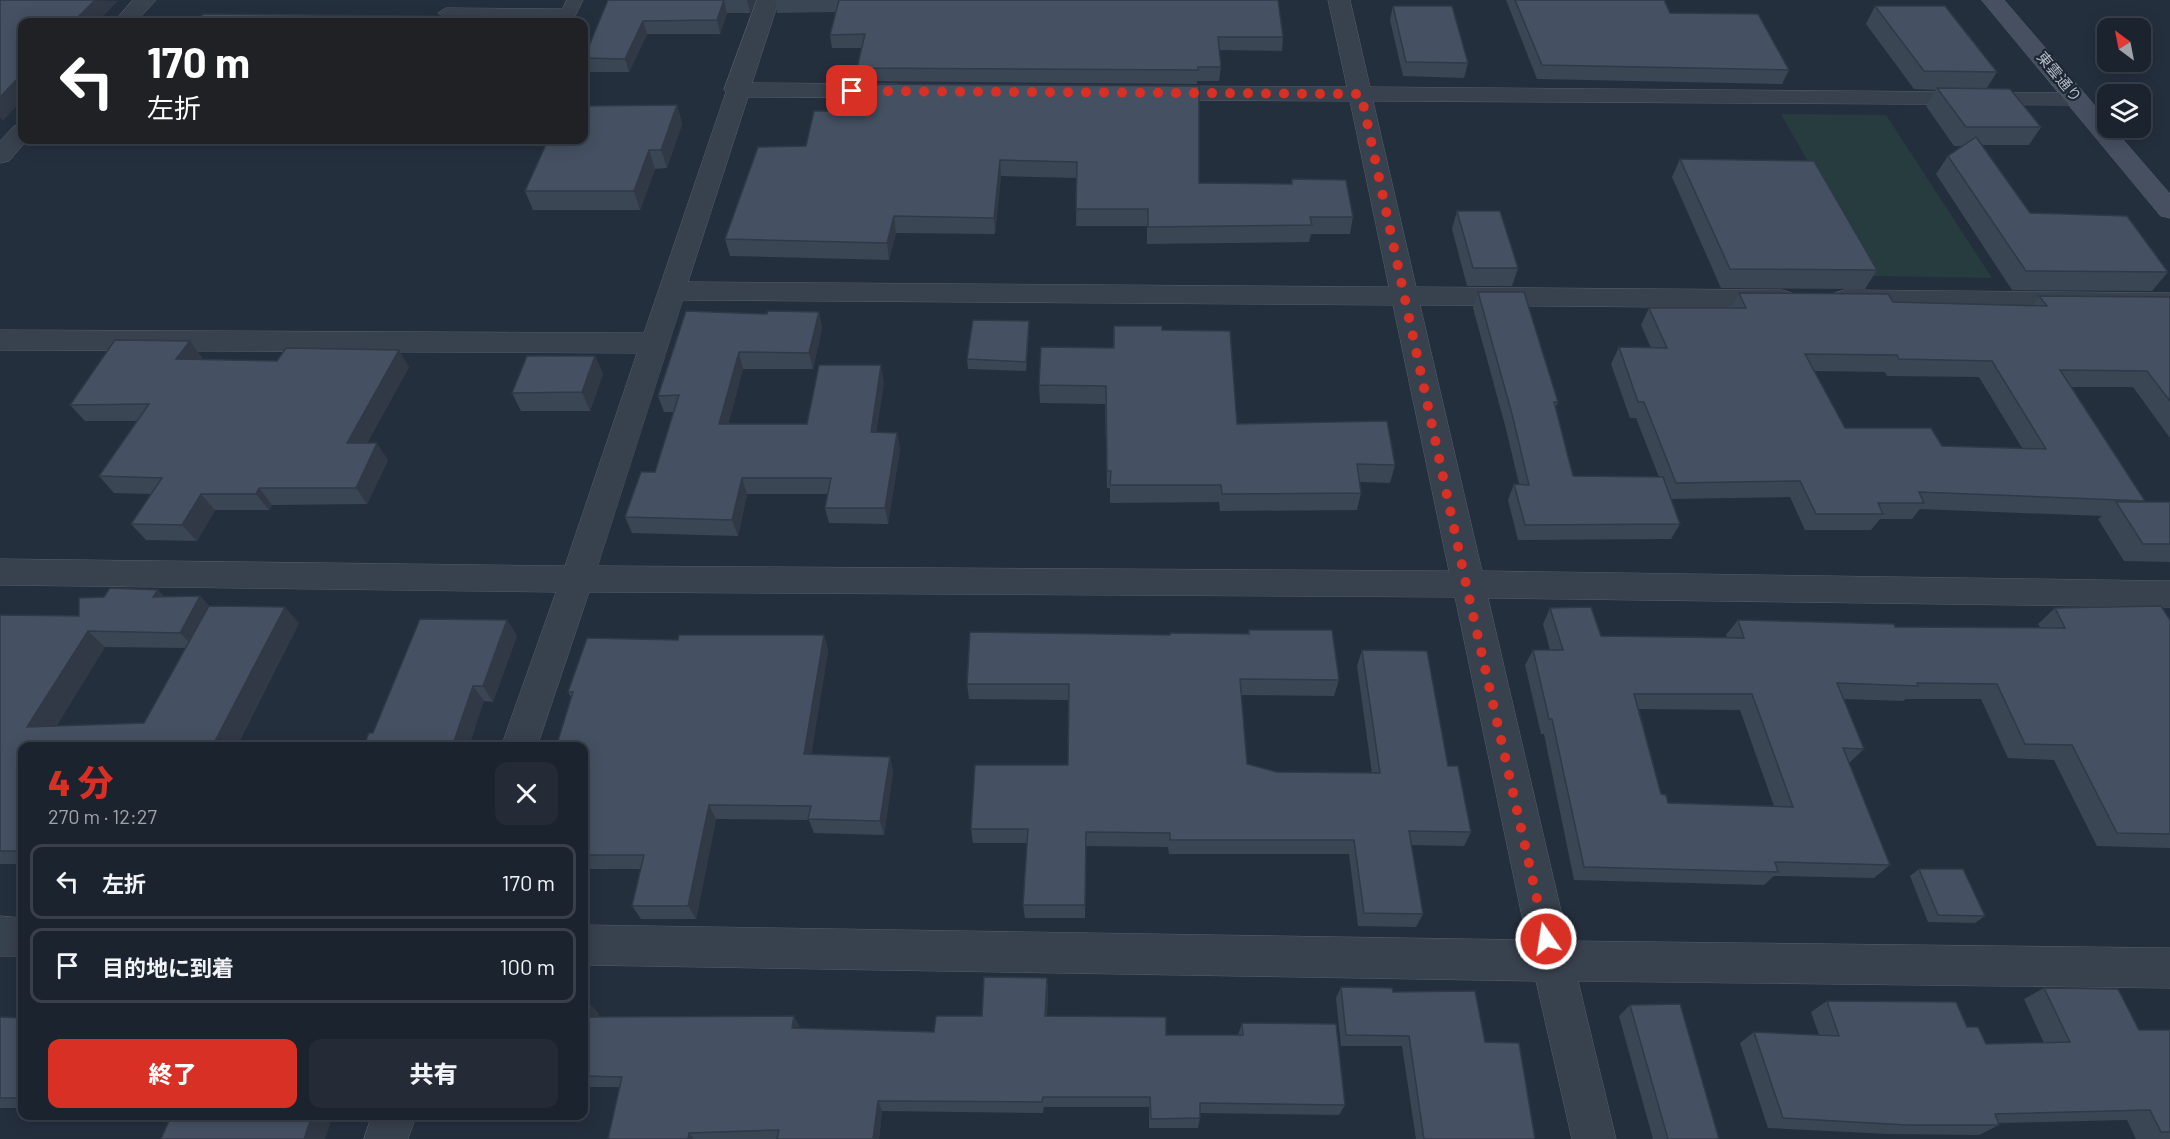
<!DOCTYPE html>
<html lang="ja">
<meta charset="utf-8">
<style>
body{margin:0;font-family:Barlow,"Noto Sans JP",sans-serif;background:#242b36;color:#f1f3f6;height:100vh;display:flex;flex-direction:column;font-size:22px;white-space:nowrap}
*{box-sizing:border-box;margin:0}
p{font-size:20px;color:#a0a4aa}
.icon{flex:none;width:33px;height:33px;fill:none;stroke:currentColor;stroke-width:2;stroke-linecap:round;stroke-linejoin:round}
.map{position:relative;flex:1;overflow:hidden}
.panel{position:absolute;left:18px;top:742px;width:570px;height:378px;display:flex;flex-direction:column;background:#1b232e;border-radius:12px;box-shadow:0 3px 15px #0003,0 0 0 2px #39404a}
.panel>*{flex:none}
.guide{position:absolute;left:18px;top:18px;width:570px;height:126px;border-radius:12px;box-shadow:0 3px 15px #0003,0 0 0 2px #39404a;background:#202124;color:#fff;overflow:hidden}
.needle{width:39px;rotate:328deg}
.buttons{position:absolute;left:2097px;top:18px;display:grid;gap:12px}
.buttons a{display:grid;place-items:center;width:54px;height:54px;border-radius:12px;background:#1b232e;box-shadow:0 3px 15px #0003,0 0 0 2px #39404a;font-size:30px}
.pin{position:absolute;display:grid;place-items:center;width:51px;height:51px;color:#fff;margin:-26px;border-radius:12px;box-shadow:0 3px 9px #0006}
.me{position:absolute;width:66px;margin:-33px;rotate:347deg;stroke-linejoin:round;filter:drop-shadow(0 0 4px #0008)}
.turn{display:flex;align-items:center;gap:21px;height:126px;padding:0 30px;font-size:27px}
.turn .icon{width:78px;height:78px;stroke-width:2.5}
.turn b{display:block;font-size:42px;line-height:51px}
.round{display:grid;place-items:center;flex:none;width:63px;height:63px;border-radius:12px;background:#242b36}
.headline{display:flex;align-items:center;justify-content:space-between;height:102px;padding:0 30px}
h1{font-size:36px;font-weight:800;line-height:45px;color:#d93025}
.cta{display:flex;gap:12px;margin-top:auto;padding:12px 30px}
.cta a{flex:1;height:69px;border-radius:12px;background:#d93025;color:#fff;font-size:24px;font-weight:800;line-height:69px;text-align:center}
.cta a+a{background:#242b36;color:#f1f3f6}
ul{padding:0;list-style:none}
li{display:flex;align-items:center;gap:18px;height:75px;margin:0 12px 9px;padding:0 18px;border:3px solid #39404a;border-radius:12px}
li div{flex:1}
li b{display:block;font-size:22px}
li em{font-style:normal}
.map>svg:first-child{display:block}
.green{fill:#263c3f}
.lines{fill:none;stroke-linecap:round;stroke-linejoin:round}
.lane-casing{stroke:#565f6c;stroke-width:1}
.street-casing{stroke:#565f6c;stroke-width:1}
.secondary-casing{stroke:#565f6c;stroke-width:1}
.lane{fill:#38414e;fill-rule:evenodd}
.street{fill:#38414e;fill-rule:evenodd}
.secondary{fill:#465061;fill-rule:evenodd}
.wall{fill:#3b4654;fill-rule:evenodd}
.shaded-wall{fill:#303945}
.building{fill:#455162;stroke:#303945;stroke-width:1.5;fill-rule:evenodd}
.route{stroke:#d93025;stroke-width:10;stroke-dasharray:0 18}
.labels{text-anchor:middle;stroke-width:4.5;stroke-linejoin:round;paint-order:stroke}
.far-street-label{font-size:15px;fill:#b4bcc9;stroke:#1d2633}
</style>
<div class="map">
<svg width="2170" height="1139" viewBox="0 0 2170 1139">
<rect width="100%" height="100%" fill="#242f3e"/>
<polygon class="green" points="1781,114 1886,115 1992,278 1873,276"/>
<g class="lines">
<g class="lane-casing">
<g id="lane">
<polygon points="567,0 583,0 574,18 568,19 446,18 438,13 446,8 562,9"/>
<polygon points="124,17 301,17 309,22 116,22"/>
</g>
</g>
<g class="street-casing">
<g id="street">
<polygon points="133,0 156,0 136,22 114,22"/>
<path d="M757,0H779L752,83L896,84L904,86L908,91L904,96L896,98L748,97L688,282L1389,287L1350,101L1154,100L1146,98L1142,93L1146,88L1154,86L1347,87L1328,0H1350L1370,87L2084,93L2088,98L2084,103L2076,105L1373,101L1416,287L1782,290L1792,293L1796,299L1792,305L1782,308L1420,305L1482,571L2170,581V607L1488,598L1568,941L2170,948V988L1578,981L1616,1139H1572L1536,981L584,965V925L1527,940L1455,597L589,592L537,747H501L556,592L0,585V559L565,566L637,353L0,350V330L644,333L726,92L724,90ZM683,300L1393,305L1449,571L598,566Z"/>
<polygon points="22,124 22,140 27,140 9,161 0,163 0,141 14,126"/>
<polygon points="1845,290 2170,293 2170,311 1845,308 1835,305 1831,299 1835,293"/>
<polygon points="0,916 22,918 22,956 0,956"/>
<polygon points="372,1116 416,1116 408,1139 364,1139"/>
</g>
</g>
<g class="secondary-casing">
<polygon id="secondary" points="1982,0 2004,0 2108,121 2108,128 2113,128 2170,194 2170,218 2161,216"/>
</g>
<use href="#lane" class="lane"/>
<use href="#street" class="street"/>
<use href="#secondary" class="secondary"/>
</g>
<g class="wall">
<polygon points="608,0 756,0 750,13 727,13 720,34 647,34 629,72 589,72 584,58"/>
<polygon points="775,0 1278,0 1283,37 1282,51 1219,50 1221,67 1219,81 1197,81 1197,84 859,81 857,68 862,48 832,48 830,35 836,12 777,13"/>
<polygon points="1506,0 1664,0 1670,13 1789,70 1782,84 1537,79"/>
<polygon points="1393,6 1468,63 1464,78 1403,76 1390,20"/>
<polygon points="1875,6 1997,72 1987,88 2041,127 2029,145 1981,145 2030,213 2168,272 2152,291 2012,290 1936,174 1948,156 1963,146 1954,146 1926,106 1936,90 1914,89 1866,24"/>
<polygon points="677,105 682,124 667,168 655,169 640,210 533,210 525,191"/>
<polygon points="814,111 1199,183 1291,184 1292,179 1353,217 1350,234 1311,234 1309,242 1147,244 1147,226 1076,226 1077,178 1001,176 995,234 896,233 889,260 730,256 725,239 806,146"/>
<polygon points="1680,159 1877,270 1865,289 1721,288 1672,177"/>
<polygon points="1457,211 1518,268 1512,286 1467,286 1452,229"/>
<path d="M1478,292L1558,402L1556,407L1573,476L1659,477L1636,418H1630L1611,364L1619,347L1651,348L1641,325L1649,308H1731L1739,293L1893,302L2032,306L2039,296L2170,297V438L2133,387H2071L2145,501L2143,502H2170V562L2124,561L2098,519L2102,516L1920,509L1912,519H1880L1871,530H1805L1790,497L1671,499L1680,524L1671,539L1518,540L1508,500L1514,484H1519L1506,429L1473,308ZM1814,371L1885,372L1887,376L1979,377L2022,448L1942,446L1845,428Z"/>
<polygon points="819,312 822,328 813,369 743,369 728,424 807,424 884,382 876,432 897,433 900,449 888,524 829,523 825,508 828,494 747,494 738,536 632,533 625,517 655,472 674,412 664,412 658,396 767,314"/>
<polygon points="1029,321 1029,330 1026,371 968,369 967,359"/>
<polygon points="1114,326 1162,330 1237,424 1395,465 1390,483 1360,482 1361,493 1357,510 1220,511 1219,502 1110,503 1110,488 1107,488 1105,404 1040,403 1039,385 1113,348"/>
<polygon points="190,341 202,358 201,360 409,367 367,443 388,460 367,504 272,505 269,510 215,510 197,541 146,540 131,524 151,494 114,493 99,476 138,421 85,421 70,405"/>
<polygon points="595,356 603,374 590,411 521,411 512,393"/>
<path d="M158,590L164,597L200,596L209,606L299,623L238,744L22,747V864H0V615L79,616L104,597ZM105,647L186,648L144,723L56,726Z"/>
<path d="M1550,608L1601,636L1727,637L1726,635L1738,620L1895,627H2040L2038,624L2055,608L2170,620V848L2097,846L2054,760L2008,758L1981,699H1906L1903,701L1844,699L1864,749L1849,763L1890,865L1874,878L1774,876L1764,885L1574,880L1544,734H1541L1525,665L1533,650H1550L1543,624ZM1639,709L1740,710L1774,806L1668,803L1661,794Z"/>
<polygon points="507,620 517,636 493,702 484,701 373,733"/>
<polygon points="1249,630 1339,680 1334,696 1241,695 1247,764 1277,772 1372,773 1357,666 1362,650 1448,766 1471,832 1464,846 1411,845 1423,914 1416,927 1358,926 1349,854 1169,854 1168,847 1086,846 1085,918 1025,918 1023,905 1027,843 973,843 971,829 1068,765 1069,700 969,699 967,684 1170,635 1248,634"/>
<polygon points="824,635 828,651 811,755 890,757 893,772 884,835 814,833 809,820 716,819 696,919 641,919 632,906 641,869 584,869 584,747 571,697 568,692 678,640"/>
<polygon points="1919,869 1985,916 1975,923 1928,922 1910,876"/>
<polygon points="1047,978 1048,990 1047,1016 1166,1035 1238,1035 1242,1023 1345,1105 1339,1115 1200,1113 1200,1118 1198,1128 1149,1128 1149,1107 1044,1107 1043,1113 882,1111 879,1139 608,1139 620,1087 584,1087 584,1002 588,1002 599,1014 598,1017 800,1028 934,1032 982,1016"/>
<polygon points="1341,987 1393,992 1485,1042 1535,1139 1416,1139 1402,1046 1341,1046 1336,998"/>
<polygon points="2044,988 2139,1030 2170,1030 2170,1139 2136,1139 2127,1120 1998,1123 1999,1125 1979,1135 1888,1134 1768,1128 1740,1043 1754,1032 1819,1035 1811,1012 1827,1001 1967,1027 1986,1044 2044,1043 2024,999"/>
<polygon points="1630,1005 1719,1139 1653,1139 1619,1016"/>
<polygon points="22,1015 22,1108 0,1108 0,1017 21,1018"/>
</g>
<g class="shaded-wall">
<polygon points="95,0 118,1 97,22 73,22"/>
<polygon points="724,0 727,13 720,34 717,20"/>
<polygon points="747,0 756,0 750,13"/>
<polygon points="643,21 647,34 629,72 625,59"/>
<polygon points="22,74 22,100 3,121 0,117 0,97"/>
<polygon points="677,105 682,124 667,168 661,150"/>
<polygon points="649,150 655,169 640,210 634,191"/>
<polygon points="1000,160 1001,176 995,234 994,218"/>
<polygon points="894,216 896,233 889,260 887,243"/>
<polygon points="819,312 822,328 813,369 809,353"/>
<polygon points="1029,321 1029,330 1026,371 1026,362"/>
<polygon points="190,341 202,358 189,376 176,359"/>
<polygon points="399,350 409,367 358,460 347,443"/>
<polygon points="739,352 743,369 724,440 719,424"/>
<polygon points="595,356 603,374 590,411 582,392"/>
<polygon points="881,365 884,382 874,449 871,432"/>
<polygon points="897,433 900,449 888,524 885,508"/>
<polygon points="377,443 388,460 367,504 356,488"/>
<polygon points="742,478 747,494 738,536 732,520"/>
<polygon points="259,488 272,505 269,510 256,494"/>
<polygon points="201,494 215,510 197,541 182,525"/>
<polygon points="158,590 173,606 153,597"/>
<polygon points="200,596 215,612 195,648 180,633"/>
<polygon points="285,607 299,623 236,747 214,743"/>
<polygon points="507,620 517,636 493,702 483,686"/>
<polygon points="88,631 105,647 47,742 27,727"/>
<polygon points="824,635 828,651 809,769 804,754"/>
<polygon points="473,686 484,701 469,747 452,747"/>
<polygon points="890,757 893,772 884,835 880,821"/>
<polygon points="709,805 716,819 696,919 688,906"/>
<polygon points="1047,978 1048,990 1046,1028 1045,1016"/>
<polygon points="588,1002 599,1014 595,1028 584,1017"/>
<polygon points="794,1016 800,1027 792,1028"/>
<polygon points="878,1101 882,1111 879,1139 873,1139"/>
<polygon points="312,1116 333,1116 325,1139 304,1139"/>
<polygon points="689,1133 694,1139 688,1139"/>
</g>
<g class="building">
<polygon points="0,0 95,0 73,22 22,22 22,74 0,97"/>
<polygon points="608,0 724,0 717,20 643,21 625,59 584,58"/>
<polygon points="839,0 1278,0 1283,37 1218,37 1221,67 1198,67 1198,70 857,68 865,34 830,35"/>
<polygon points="1515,0 1664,0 1670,13 1758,14 1789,70 1542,65"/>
<polygon points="1393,6 1452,6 1468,63 1406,62"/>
<polygon points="1875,6 1945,6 1997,72 1924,71"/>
<polygon points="203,14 512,17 508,22 196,22"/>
<polygon points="852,84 1199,86 1199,183 1292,184 1292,179 1346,180 1353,217 1310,217 1312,225 1148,227 1148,209 1076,209 1077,162 1000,160 994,218 894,216 887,243 725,239 758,147 806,146 814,111 846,111"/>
<polygon points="1937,88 2010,89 2041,127 1966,127"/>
<polygon points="677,105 661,150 649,150 634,191 525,191 548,140 584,140 584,106"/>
<polygon points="1976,137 2030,213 2127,216 2168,272 2026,271 1948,156"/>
<polygon points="1680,159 1814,161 1877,270 1730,269"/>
<polygon points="1457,211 1500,211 1518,268 1473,268"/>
<polygon points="1478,292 1524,292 1558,402 1554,402 1573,476 1663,477 1680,524 1525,525 1514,484 1529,485 1512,414"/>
<path d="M1739,293L1888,294L1893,302L2047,306L2039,296L2170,297V401L2147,371L2060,370L2145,501L1919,492L1924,503H1878L1883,514H1816L1800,481L1676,483L1644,402H1638L1619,347L1667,348L1649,308H1746ZM1805,354L1897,355L1899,359L1992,361L2046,449L1942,446L1931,428H1845Z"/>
<polygon points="686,311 767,314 768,311 819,312 809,353 739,352 719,424 807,424 819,365 881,365 871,432 897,433 885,508 825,508 831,478 742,478 732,520 625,517 641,472 655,472 679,395 658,396"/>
<polygon points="973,320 1029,321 1026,362 967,359"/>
<polygon points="1114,326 1162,326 1162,330 1230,331 1237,424 1387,421 1395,465 1357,464 1361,493 1222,494 1221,485 1110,485 1111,471 1107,471 1106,386 1039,385 1041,347 1114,348"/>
<polygon points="115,340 190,341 176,359 277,361 286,348 399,350 347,443 377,443 356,488 259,488 256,494 201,494 182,525 131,524 162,478 99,476 149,404 70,405"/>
<polygon points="527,356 595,356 582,392 512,393"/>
<polygon points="2116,502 2170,502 2170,544 2143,544"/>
<polygon points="110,588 158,590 153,597 200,596 180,633 88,631 27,727 144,723 209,606 285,607 214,743 246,744 245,747 22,747 22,851 0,851 0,615 79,616 79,598 104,597"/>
<path d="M2161,606L2170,620V834L2117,833L2072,745L2025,744L1997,684L1917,683L1918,686L1837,683L1864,749L1843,748L1890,865L1775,862L1778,872L1584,867L1552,719H1549L1533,650H1563L1550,608L1591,607L1601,636L1744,638L1738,620L1894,624L1895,627L2065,628L2055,608ZM1634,694H1752L1793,807L1668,803L1666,795L1661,794Z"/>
<polygon points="420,619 507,620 483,686 473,686 452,747 363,747 369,733 373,733"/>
<polygon points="1249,630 1332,630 1339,680 1240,679 1247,764 1277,772 1380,773 1362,650 1427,651 1448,766 1458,766 1471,832 1409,831 1423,914 1364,913 1354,840 1170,840 1170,833 1086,832 1085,905 1023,905 1028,829 971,829 975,765 1068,765 1069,684 967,684 970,632 1170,635 1170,633 1249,634"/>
<polygon points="679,635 824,635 804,754 890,757 880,821 808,819 811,806 709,805 688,906 632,906 644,855 584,855 584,747 556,747 573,692 568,692 587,638 678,640"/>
<polygon points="1919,869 1963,869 1985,916 1938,915"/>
<polygon points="984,977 1047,978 1045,1016 1166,1017 1166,1035 1243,1035 1242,1023 1336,1024 1345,1105 1200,1103 1200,1118 1151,1119 1150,1097 1043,1097 1042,1102 878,1101 873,1139 777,1139 779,1130 689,1133 688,1139 608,1139 622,1077 584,1076 584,1002 588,1002 584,1017 794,1016 792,1028 934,1032 936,1016 982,1016"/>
<polygon points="1341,987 1392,988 1393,992 1475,991 1485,1042 1519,1043 1535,1139 1424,1139 1409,1036 1346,1035"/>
<polygon points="2044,988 2118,989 2139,1030 2170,1030 2170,1132 2161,1132 2150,1110 1995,1114 1999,1125 1907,1125 1783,1118 1754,1032 1839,1036 1827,1001 1956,1002 1967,1027 1978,1027 1986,1044 2070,1042"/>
<polygon points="1680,1004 1719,1139 1668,1139 1630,1005"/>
<polygon points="22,1015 22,1098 0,1098 0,1017 21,1018"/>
<polygon points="171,1116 312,1116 304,1139 161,1139"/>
</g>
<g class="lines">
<polyline class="route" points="852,91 1361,94 1466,584 1546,939"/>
</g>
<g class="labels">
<g class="far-street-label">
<text transform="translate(2059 77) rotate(50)" y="5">東雲通り</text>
</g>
</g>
</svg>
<div class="buttons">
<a><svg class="needle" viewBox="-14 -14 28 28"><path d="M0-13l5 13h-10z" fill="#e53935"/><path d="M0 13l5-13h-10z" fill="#a0a4aa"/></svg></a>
<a><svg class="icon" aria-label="layers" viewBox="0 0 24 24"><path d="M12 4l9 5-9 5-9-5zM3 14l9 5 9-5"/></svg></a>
</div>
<div class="pin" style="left:852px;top:91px;background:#d93025"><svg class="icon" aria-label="arrive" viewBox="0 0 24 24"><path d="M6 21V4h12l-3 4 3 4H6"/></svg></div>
<svg class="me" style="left:1546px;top:939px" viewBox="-20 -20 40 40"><circle r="17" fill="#d93025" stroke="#fff" stroke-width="3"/><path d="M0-11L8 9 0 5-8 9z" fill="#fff"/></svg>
<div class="guide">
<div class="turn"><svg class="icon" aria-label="left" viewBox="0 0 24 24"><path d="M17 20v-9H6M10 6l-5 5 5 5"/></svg><div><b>170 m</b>左折</div></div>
</div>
<section class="panel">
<div class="headline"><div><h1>4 分</h1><p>270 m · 12:27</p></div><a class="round"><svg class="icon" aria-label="close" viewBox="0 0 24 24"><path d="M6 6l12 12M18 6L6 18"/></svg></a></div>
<ul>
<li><svg class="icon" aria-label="left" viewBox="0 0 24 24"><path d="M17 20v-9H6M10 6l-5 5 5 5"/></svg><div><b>左折</b></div><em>170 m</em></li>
<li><svg class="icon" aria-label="arrive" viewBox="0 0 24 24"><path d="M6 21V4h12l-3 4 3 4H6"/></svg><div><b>目的地に到着</b></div><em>100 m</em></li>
</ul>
<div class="cta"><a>終了</a><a>共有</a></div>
</section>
</div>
